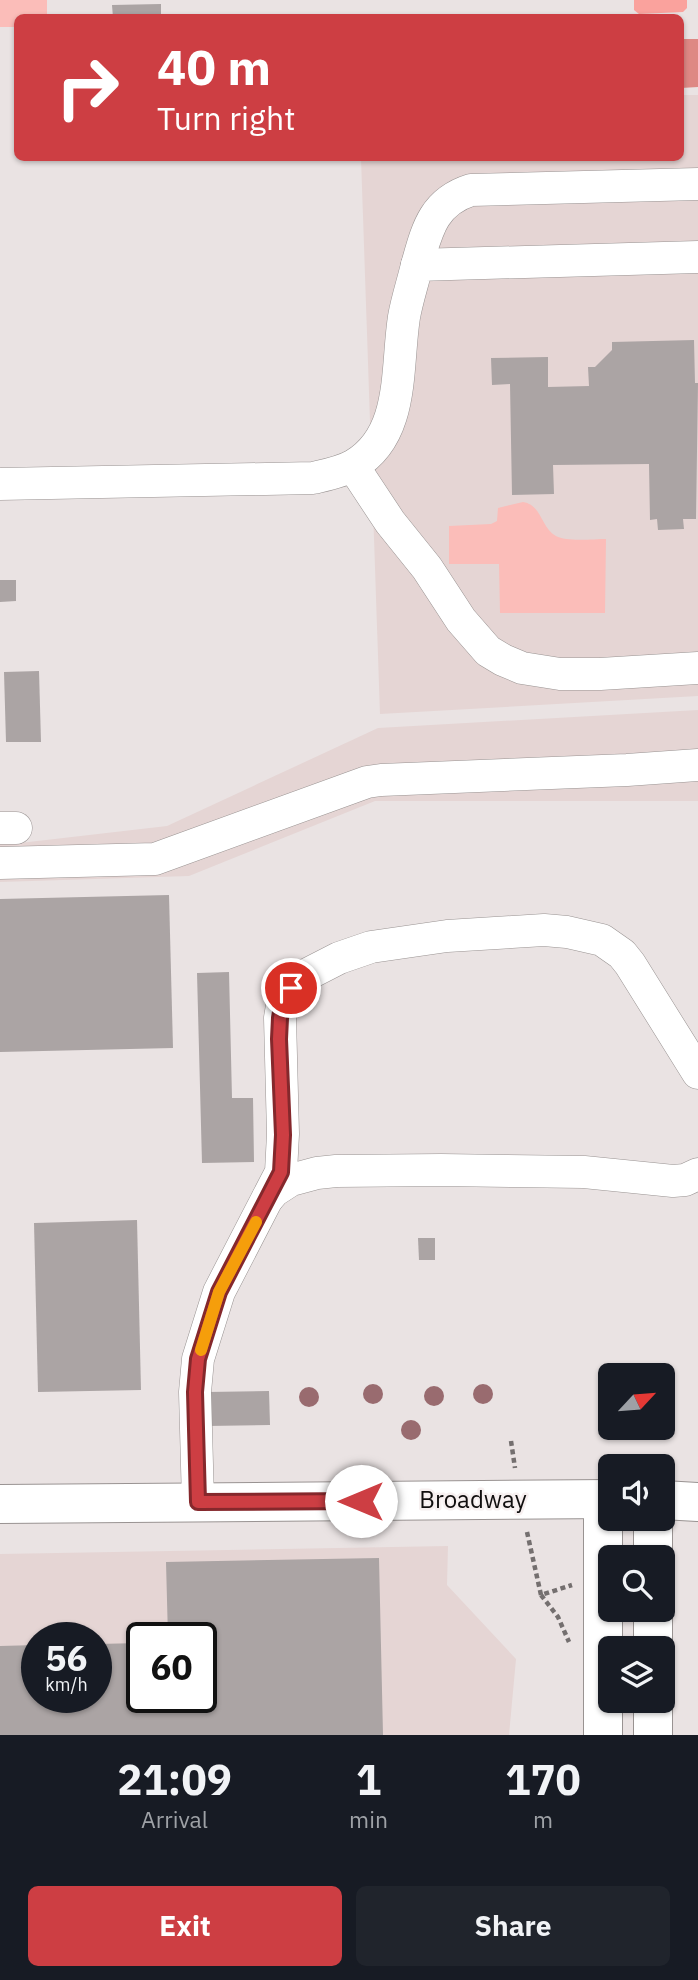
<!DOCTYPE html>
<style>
body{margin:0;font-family:"IBM Plex Sans",sans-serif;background:#20242c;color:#f1f3f6;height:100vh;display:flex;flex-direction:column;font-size:26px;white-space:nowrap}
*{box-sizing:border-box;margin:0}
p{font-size:23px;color:#9ea1a6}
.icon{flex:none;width:38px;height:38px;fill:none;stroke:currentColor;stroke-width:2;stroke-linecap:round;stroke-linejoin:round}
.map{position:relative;height:1735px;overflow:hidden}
.panel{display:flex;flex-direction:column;background:#171b24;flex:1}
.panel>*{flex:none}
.guide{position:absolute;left:14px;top:14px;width:670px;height:147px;border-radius:10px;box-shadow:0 2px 5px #0004;background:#cd3e43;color:#fff;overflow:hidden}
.needle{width:46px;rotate:64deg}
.controls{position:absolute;left:598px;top:1363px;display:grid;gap:14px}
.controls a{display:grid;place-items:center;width:77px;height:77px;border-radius:10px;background:#171b24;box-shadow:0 2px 5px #0004;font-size:35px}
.speed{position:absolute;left:21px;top:1622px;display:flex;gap:14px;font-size:35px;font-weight:700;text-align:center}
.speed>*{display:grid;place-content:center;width:91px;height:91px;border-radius:50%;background:#171b24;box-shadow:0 2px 5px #0004;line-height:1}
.speed small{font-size:18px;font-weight:400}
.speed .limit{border:4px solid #111;border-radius:10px;background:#fff;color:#111}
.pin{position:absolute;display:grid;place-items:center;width:60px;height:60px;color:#fff;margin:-30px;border:4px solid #fff;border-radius:50%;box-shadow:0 2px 7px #0007}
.me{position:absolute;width:77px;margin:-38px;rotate:270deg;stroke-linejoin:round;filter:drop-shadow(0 0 5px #0008)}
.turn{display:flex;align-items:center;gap:24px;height:147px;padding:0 28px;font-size:32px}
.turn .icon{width:91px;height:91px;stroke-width:2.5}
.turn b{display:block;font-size:49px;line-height:60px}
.eta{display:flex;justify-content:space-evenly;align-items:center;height:119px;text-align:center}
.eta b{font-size:42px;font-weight:700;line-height:49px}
.primary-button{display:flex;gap:14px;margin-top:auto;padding:14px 28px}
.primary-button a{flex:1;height:80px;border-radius:10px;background:#cd3e43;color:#fff;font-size:28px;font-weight:700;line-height:80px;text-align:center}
.primary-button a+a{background:#20242c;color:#f1f3f6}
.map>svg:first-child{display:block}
.built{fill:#e5d5d4;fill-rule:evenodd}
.green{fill:#fbbdb9}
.forest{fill:#de8884}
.water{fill:#faa29d}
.building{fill:#aba4a4}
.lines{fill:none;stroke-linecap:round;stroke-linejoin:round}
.minor-casing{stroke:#999392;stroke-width:33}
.major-casing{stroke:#999392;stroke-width:40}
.highway-casing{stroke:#999392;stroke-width:40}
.path{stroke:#746f6f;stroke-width:4.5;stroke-dasharray:5 3.5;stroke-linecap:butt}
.minor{stroke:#fff;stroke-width:32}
.major{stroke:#fff;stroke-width:38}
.highway{stroke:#fff;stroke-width:38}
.tree{fill:#996b6f}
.route-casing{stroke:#85282c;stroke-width:18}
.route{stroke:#cd3e43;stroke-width:12}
.slow{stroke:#f59e0b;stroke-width:12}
.labels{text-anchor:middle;stroke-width:5;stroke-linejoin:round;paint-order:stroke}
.street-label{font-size:24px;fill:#100e0e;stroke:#f7f0f0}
</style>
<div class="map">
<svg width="698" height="1735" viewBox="0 0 698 1735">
<rect width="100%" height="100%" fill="#eae3e3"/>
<g class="built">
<polygon points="681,95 698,95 698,696 380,714 361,158 681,158"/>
<polygon points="698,710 698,801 375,801 189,876 0,882 0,843 20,843 167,826 378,728"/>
<path d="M448,1546L447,1585L516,1659L509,1735H0V1554ZM37,1638H96V1698H37ZM142,1638H201V1698H142Z"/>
</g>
<g class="green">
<polygon points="0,0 47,0 47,17 18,18 17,27 0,27"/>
<path d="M523,502C542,505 541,528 556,536C566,542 593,539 606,539L605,613H500L499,564H449V526L491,524L497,521L498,508Z"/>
</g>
<polygon class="forest" points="681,39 698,39 698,87 681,88"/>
<polygon class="water" points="634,0 687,0 687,8 683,12 639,14 634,10"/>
<g class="building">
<polygon points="161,4 161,18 113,18 112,5"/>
<polygon points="694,340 695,383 698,383 696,519 683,519 684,529 658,530 657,519 650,520 649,464 553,465 554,494 512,495 510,384 492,385 491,358 548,357 548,387 589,386 588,367 595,367 612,350 612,342"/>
<polygon points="0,580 16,580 16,601 0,602"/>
<polygon points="39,671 41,742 6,742 4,672"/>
<polygon points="169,895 173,1048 0,1052 0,899"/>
<polygon points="229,972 232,1098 253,1098 254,1162 202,1163 197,973"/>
<polygon points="137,1220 141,1390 38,1392 34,1223"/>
<polygon points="418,1238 435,1238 435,1260 419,1260"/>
<polygon points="269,1391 270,1425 207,1426 207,1392"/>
<polygon points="379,1558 383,1735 0,1735 0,1646 37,1645 37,1698 96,1698 96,1644 142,1643 142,1698 201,1698 201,1638 168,1638 166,1562"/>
</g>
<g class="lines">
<g class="minor-casing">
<g id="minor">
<path d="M417,265C427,230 433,202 471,190L698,184"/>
<polyline points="353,466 390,522 427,568 461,620 488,651 503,660 522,668 560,674 600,674 698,668"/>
<path d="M0,484L313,478C326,475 342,472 354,465C405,435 396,368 404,317C407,300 413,282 417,265L698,257"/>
<polyline points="0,828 16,828"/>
<polyline points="0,863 155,859 367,782 381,780 627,770 698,765"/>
<polyline points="268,1198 274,1191 291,1180 317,1173 336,1171 441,1170 584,1172 673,1181 685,1180 698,1174"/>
<polyline points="198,1502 195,1392 198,1359 219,1292 281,1172 283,1134 280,1018 283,1000 291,988 302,977 339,958 371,947 447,936 544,930 567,932 602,940 622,954 630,964 698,1073"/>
</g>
</g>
<g class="major-casing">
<g id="major">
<polyline points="663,1500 698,1502"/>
<polyline points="0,1504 611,1499"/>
</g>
</g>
<g class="highway-casing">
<g id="highway">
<polyline points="603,1499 603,1735"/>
<polyline points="653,1558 653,1519"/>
<polyline points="653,1610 653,1648"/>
<polyline points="653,1701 653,1735"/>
</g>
</g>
<g class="path">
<polyline points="511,1441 515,1468"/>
<polyline points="527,1532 541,1595 572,1585"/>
<polyline points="541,1595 558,1617 569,1642"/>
</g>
<use href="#minor" class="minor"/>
<use href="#major" class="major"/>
<use href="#highway" class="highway"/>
</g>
<g class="tree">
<circle cx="373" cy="1394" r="10"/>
<circle cx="483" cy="1394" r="10"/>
<circle cx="434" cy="1396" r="10"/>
<circle cx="309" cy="1397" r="10"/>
<circle cx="411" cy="1430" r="10"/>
</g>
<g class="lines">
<g class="route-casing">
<polyline id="route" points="291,988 283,1000 280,1018 279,1039 283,1135 281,1172 219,1292 198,1359 195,1392 198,1502 361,1501"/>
</g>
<use href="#route" class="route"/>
<polyline class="slow" points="201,1350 219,1292 256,1222"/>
</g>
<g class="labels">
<g class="street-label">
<text x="473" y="1508">Broadway</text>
</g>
</g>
</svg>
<div class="controls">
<a><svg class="needle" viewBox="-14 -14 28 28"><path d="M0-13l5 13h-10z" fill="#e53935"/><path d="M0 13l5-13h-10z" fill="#9ea1a6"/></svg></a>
<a><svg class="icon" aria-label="sound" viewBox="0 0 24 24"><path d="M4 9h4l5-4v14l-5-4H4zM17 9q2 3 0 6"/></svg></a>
<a><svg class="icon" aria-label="search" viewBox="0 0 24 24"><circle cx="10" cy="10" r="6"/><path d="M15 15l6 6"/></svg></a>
<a><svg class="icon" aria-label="layers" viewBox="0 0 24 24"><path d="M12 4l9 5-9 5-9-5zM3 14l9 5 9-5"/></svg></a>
</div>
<div class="speed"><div>56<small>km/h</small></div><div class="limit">60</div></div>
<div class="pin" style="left:291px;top:988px;background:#d93025"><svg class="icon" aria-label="arrive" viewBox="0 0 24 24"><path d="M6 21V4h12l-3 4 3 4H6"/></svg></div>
<svg class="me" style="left:361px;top:1501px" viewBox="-20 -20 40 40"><circle r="19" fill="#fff"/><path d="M0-13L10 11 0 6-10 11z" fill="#cd3e43"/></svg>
<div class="guide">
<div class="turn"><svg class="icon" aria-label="right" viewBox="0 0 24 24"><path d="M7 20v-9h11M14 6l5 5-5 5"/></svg><div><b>40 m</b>Turn right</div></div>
</div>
</div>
<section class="panel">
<div class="eta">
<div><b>21:09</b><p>Arrival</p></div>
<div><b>1</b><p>min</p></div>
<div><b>170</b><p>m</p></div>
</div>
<div class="primary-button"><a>Exit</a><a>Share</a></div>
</section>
